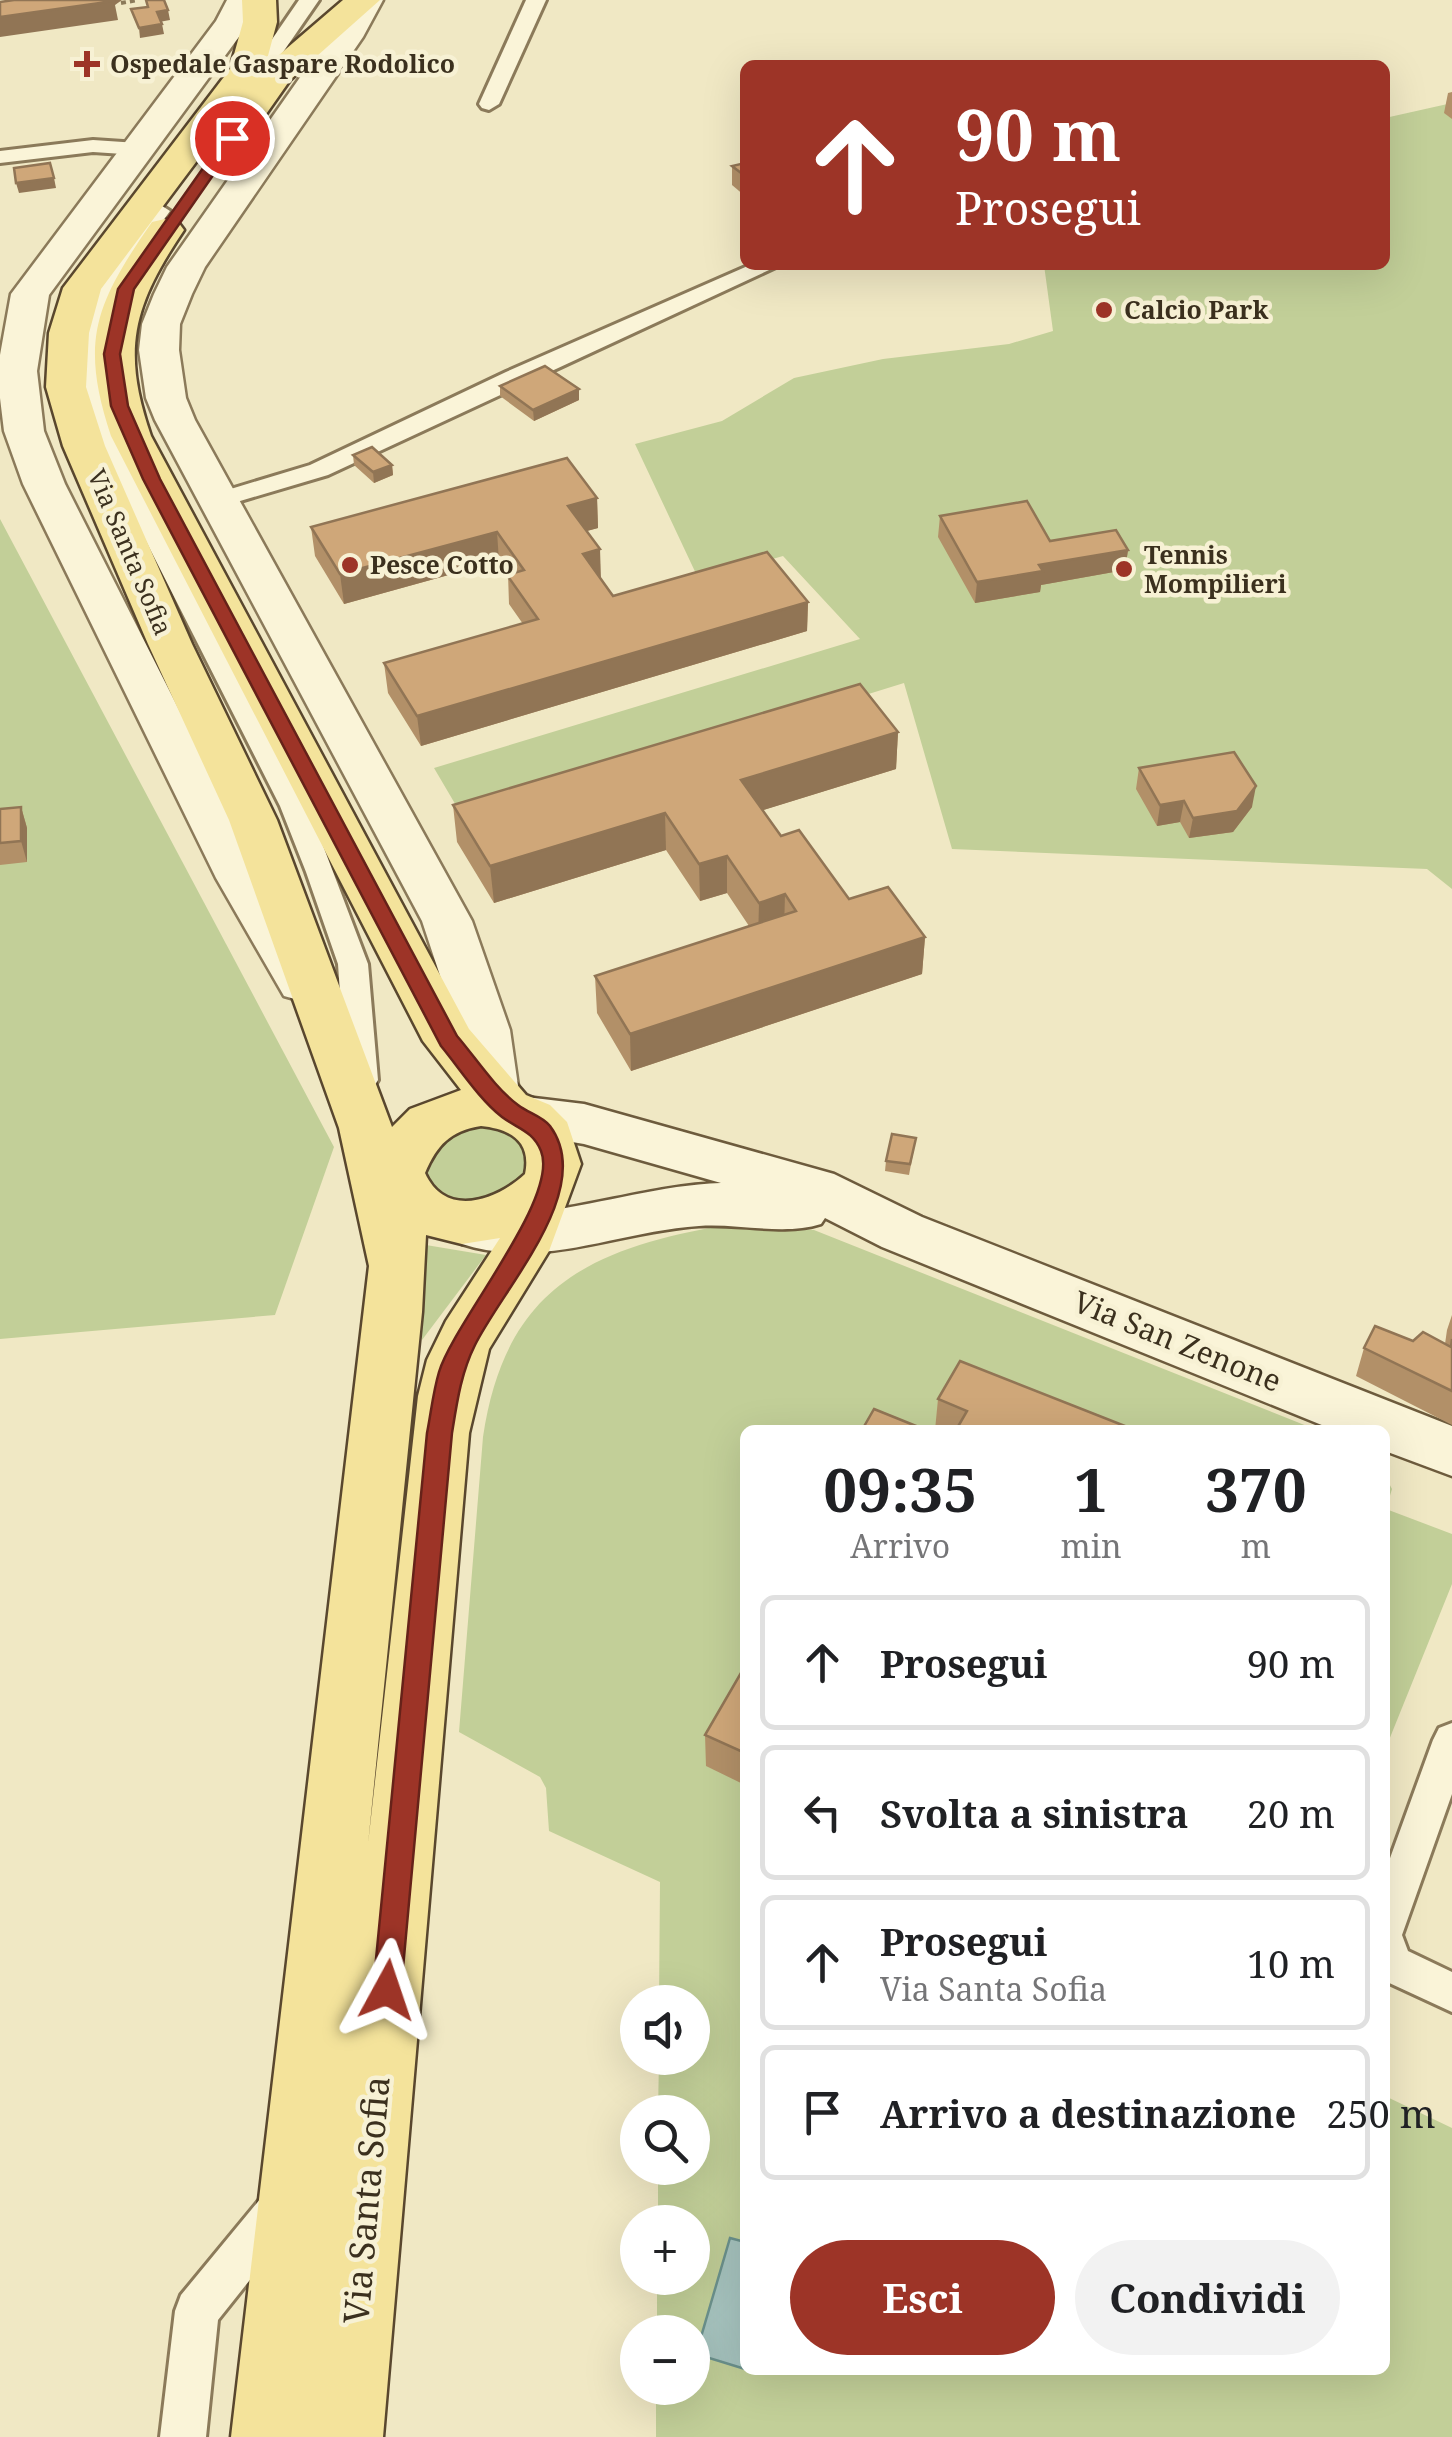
<!DOCTYPE html>
<html lang="it">
<meta charset="utf-8">
<style>
body{margin:0;font-family:"Noto Serif",serif;background:#f2f2f2;color:#202124;height:100vh;display:flex;flex-direction:column;font-size:38px;white-space:nowrap}
*{box-sizing:border-box;margin:0}
p{font-size:32px;color:#757577}
.icon{flex:none;width:55px;height:55px;fill:none;stroke:currentColor;stroke-width:2;stroke-linecap:round;stroke-linejoin:round}
.map{position:relative;flex:1;overflow:hidden}
.panel{position:absolute;left:740px;top:1425px;width:650px;height:950px;display:flex;flex-direction:column;background:#fff;border-radius:15px;box-shadow:0 10px 40px #0002}
.panel>*{flex:none}
.hud{position:absolute;left:740px;top:60px;width:650px;height:210px;border-radius:15px;box-shadow:0 10px 40px #0002;background:#9d3427;color:#fff;overflow:hidden}
.controls{position:absolute;left:620px;top:1985px;display:grid;gap:20px}
.controls a{display:grid;place-items:center;width:90px;height:90px;border-radius:50%;background:#fff;box-shadow:0 10px 40px #0002;font-size:50px}
.pin{position:absolute;display:grid;place-items:center;width:85px;height:85px;color:#fff;margin:-42px;border:5px solid #fff;border-radius:50%;box-shadow:0 2px 10px #0007}
.me{position:absolute;width:110px;margin:-55px;rotate:5deg;stroke-linejoin:round;filter:drop-shadow(0 0 8px #0008)}
.turn{display:flex;align-items:center;gap:35px;height:210px;padding:0 50px;font-size:45px}
.turn .icon{width:130px;height:130px;stroke-width:2.5}
.turn b{display:block;font-size:70px;line-height:85px}
.eta{display:flex;justify-content:space-evenly;align-items:center;height:170px;text-align:center}
.eta b{font-size:60px;font-weight:700;line-height:70px}
.primary-button{display:flex;gap:20px;margin-top:auto;padding:20px 50px}
.primary-button a{flex:1;height:115px;border-radius:60px;background:#9d3427;color:#fff;font-size:40px;font-weight:700;line-height:115px;text-align:center}
.primary-button a+a{background:#f2f2f2;color:#202124}
ul{padding:0;list-style:none}
li{display:flex;align-items:center;gap:30px;height:135px;margin:0 20px 15px;padding:0 30px;border:5px solid #e0e0e0;border-radius:15px}
li div{flex:1}
li b{display:block;font-size:38px}
li em{font-style:normal}
.map>svg:first-child{display:block}
.green{fill:#c2cf98}
.water{fill:#a6c3be;stroke:#6c928d;stroke-width:2.5}
.lines{fill:none;stroke-linecap:round;stroke-linejoin:round}
.lane-casing{stroke:#8b7a5a;stroke-width:6}
.street-casing{stroke:#8b7a5a;stroke-width:5}
.secondary-casing{stroke:#6d5b3d;stroke-width:5}
.primary-casing{stroke:#59472e;stroke-width:5}
.path{stroke:#8b7a5a;stroke-width:4;stroke-dasharray:5 4;stroke-linecap:butt}
.lane{fill:#faf4d8;fill-rule:evenodd}
.street{fill:#faf4d8;fill-rule:evenodd}
.secondary{fill:#faf4d8;fill-rule:evenodd}
.primary{fill:#f4e39b;fill-rule:evenodd}
.wall{fill:#b29068}
.shaded-wall{fill:#917555}
.building{fill:#cfa779;stroke:#917555;stroke-width:2.5}
.route{fill:#9d3427;stroke:#662219;stroke-width:2.5}
.poi-dot{fill:#9d3427;stroke:#f7f1d4;stroke-width:4}
.labels{text-anchor:middle;stroke-width:9;stroke-linejoin:round;paint-order:stroke}
.far-poi-label{font-size:25px;font-weight:bold;fill:#3b301e;stroke:#f7f1d4;text-anchor:start}
.far-street-label{font-size:25px;fill:#3b301e;stroke:#f7f1d4}
.street-label{font-size:30px;fill:#3b301e;stroke:#f7f1d4}
.near-street-label{font-size:35px;fill:#3b301e;stroke:#f7f1d4}
</style>
<div class="map">
<svg width="1452" height="2437" viewBox="0 0 1452 2437">
<rect width="100%" height="100%" fill="#f0e8c4"/>
<g class="green">
<polygon points="1452,103 1452,889 1427,869 952,849 904,683 464,819 434,768 860,639 783,556 699,580 635,444 722,421 794,378 883,359 1009,344 1053,331 1044,265 1385,265 1385,118"/>
<polygon points="0,519 334,1147 275,1315 0,1339"/>
<path d="M482,1125C507,1131 524,1137 527,1165C510,1206 437,1220 424,1167L452,1131Z"/>
<path d="M736,1223L814,1230L1317,1430H745V2370H1385V2096L1452,2128V2437H656V2388H692V2332H657V2278H692V2222H658V2168H692V2112H658L659,2058H692V2002H659L660,1882L549,1831L546,1788L540,1777L459,1732L483,1437C506,1281 597,1247 736,1223Z"/>
<polygon points="420,1244 486,1255 422,1340"/>
<polygon points="1385,1476 1392,1489 1386,1509 1452,1534 1452,1584 1385,1750"/>
</g>
<polygon class="water" points="730,2238 745,2242 745,2369 696,2354"/>
<g class="lines">
<g class="lane-casing">
<g id="lane">
<polygon points="299,0 319,0 248,103 234,103 231,99"/>
<polygon points="526,0 546,0 499,104 489,110 482,108 479,104"/>
<polygon points="93,140 138,143 149,149 138,155 93,152 0,163 0,151"/>
<polygon points="159,204 170,211 115,288 104,332 102,384 108,410 134,470 308,806 368,964 378,1080 373,1088 362,1091 351,1088 346,1080 338,964 306,872 280,806 110,470 84,410 78,384 80,332 93,288 151,206"/>
<polygon points="750,265 780,265 328,475 220,507 208,500 211,495 310,465 506,372"/>
<polygon points="1452,1723 1452,1794 1402,1935 1408,1951 1452,1972 1452,2012 1385,1981 1385,1872 1433,1740 1439,1728"/>
<polygon points="281,2186 296,2192 302,2207 296,2222 218,2320 206,2437 160,2437 175,2311 181,2295 266,2192"/>
</g>
</g>
<g class="street-casing">
<g id="street">
<polygon points="227,0 261,0 244,30 49,295 37,371 44,431 65,484 264,878 327,983 320,996 302,1001 284,996 216,878 23,484 4,431 0,398 0,355 11,294 216,21"/>
<polygon points="349,0 383,0 363,37 205,267 192,294 180,324 179,350 186,398 195,420 472,921 510,1030 519,1093 512,1107 493,1112 474,1107 467,1093 458,1030 422,921 155,420 146,398 139,350 142,324 154,294 167,267 329,36"/>
</g>
</g>
<g class="secondary-casing">
<path id="secondary" d="M526,1097L584,1104L834,1174L922,1217L1452,1426V1476L1385,1451V1430H1334L882,1247L825,1218L821,1224C784,1236 738,1223 699,1226C618,1231 543,1270 462,1244L454,1229L462,1214C490,1205 517,1215 546,1211C605,1203 661,1185 721,1183L584,1144L507,1131L499,1117L507,1103Z"/>
</g>
<g class="primary-casing">
<path id="primary" d="M242,0H276L277,22L265,67L343,0H380L290,80L257,127L245,131L233,127L229,118L101,289L89,333L86,387L105,446L192,644L277,820L392,1127L410,1109L461,1090L423,1041L111,436C79,340 96,303 152,222L165,219L178,222L184,230C133,306 121,349 151,436L469,1029L526,1095L550,1105L567,1122L581,1164L549,1251L489,1349L469,1433L383,2437H231L369,1266L339,1128L229,820L148,644L63,446L46,387L49,333L63,288L230,69L243,22ZM481,1126C510,1129 532,1141 525,1174C497,1200 446,1219 425,1173C437,1145 450,1131 481,1126ZM426,1235L462,1244L500,1238L446,1321L427,1360L418,1396L368,1844L422,1312Z"/>
</g>
<polyline class="path" points="121,3 138,0"/>
<use href="#lane" class="lane"/>
<use href="#street" class="street"/>
<use href="#secondary" class="secondary"/>
<use href="#primary" class="primary"/>
</g>
<g class="wall">
<polygon points="1452,92 1452,119 1444,113 1448,93"/>
<polygon points="745,163 745,196 732,185 732,166"/>
<polygon points="500,386 579,389 579,400 534,421 500,396"/>
<polygon points="353,455 392,465 393,475 374,483 354,465"/>
<polygon points="597,498 598,528 586,531 601,579 613,596 808,602 807,631 421,746 388,693 384,663 523,624 509,604 508,574 499,561 344,604 315,556 311,527"/>
<polygon points="940,516 1050,541 1128,550 1125,570 1041,585 1040,592 975,603 938,537"/>
<polygon points="898,732 896,769 763,810 781,836 849,899 925,937 922,974 631,1071 597,1013 595,976 749,926 727,893 700,901 666,850 494,903 457,842 453,805"/>
<polygon points="1139,768 1252,807 1233,832 1189,838 1180,822 1157,826 1136,789"/>
<polygon points="21,807 27,828 27,862 0,865 0,809"/>
<polygon points="916,1138 909,1175 885,1171 886,1161"/>
<polygon points="1452,1315 1452,1425 1356,1376 1364,1348 1413,1341 1445,1344 1447,1330"/>
<polygon points="938,1399 1135,1430 935,1430"/>
<polygon points="745,1666 745,1785 706,1766 705,1735"/>
</g>
<g class="shaded-wall">
<polygon points="89,0 122,0 115,5 118,20 0,37 0,12"/>
<polygon points="168,10 170,20 159,22 157,12"/>
<polygon points="162,24 164,34 140,38 139,28"/>
<polygon points="54,178 56,188 19,193 16,183"/>
<polygon points="579,389 579,400 534,421 533,410"/>
<polygon points="392,465 393,475 374,483 373,472"/>
<polygon points="597,498 598,528 569,536 568,506"/>
<polygon points="497,532 499,561 344,604 340,574"/>
<polygon points="600,549 601,579 583,554"/>
<polygon points="1128,550 1125,570 1041,585 1040,592 975,603 977,582 1039,565"/>
<polygon points="808,602 807,631 421,746 417,716"/>
<polygon points="898,732 896,769 741,817 741,780"/>
<polygon points="1256,786 1252,807 1233,832 1189,838 1193,818"/>
<polygon points="1184,801 1180,822 1157,826 1160,805"/>
<polygon points="21,807 27,828 27,862 21,841"/>
<polygon points="665,813 666,850 494,903 490,866"/>
<polygon points="727,856 727,893 700,901 699,864"/>
<polygon points="785,894 784,931 758,940 759,903"/>
<polygon points="925,937 922,974 631,1071 630,1034"/>
</g>
<g class="building">
<polygon points="14,0 114,0 114,1 0,17 0,2"/>
<polygon points="146,0 164,0 168,10 157,12 162,24 139,28 131,9 148,7"/>
<polygon points="50,163 54,178 16,183 14,168"/>
<polygon points="745,163 745,176 732,166"/>
<polygon points="545,366 579,389 533,410 500,386"/>
<polygon points="372,447 392,465 373,472 353,455"/>
<polygon points="567,458 597,498 568,506 600,549 583,554 613,596 767,552 808,602 417,716 384,663 538,619 507,575 524,570 497,532 340,574 311,527"/>
<polygon points="1027,501 1050,541 1116,530 1128,550 1039,565 1043,571 977,582 940,516"/>
<polygon points="860,684 898,732 741,780 781,836 799,830 849,899 888,887 925,937 630,1034 595,976 796,911 785,894 759,903 727,856 699,864 665,813 490,866 453,805"/>
<polygon points="1234,752 1256,786 1237,811 1193,818 1184,801 1160,805 1139,768"/>
<polygon points="21,807 21,841 0,843 0,809"/>
<polygon points="892,1134 916,1138 910,1164 886,1161"/>
<polygon points="1375,1326 1413,1341 1423,1332 1451,1347 1452,1339 1452,1391 1364,1348"/>
<polygon points="960,1361 1135,1430 956,1430 967,1411 938,1399"/>
<polygon points="874,1409 926,1430 862,1430"/>
<polygon points="745,1666 745,1753 705,1735"/>
</g>
<path class="route" d="M227,134L239,138L134,289L120,354L128,406L160,479L457,1036C476,1058 495,1088 518,1105C528,1113 542,1116 550,1126C597,1189 503,1288 475,1345C461,1373 457,1402 452,1433L401,1990L397,1999L387,2003L377,1999L373,1990L427,1433C431,1413 433,1392 439,1372C454,1322 560,1198 541,1151C533,1131 518,1129 502,1117C479,1099 460,1069 441,1046L143,479L111,406L104,354L118,289Z"/>
<g class="poi-dot">
<path d="M82 49h10v10h10v10h-10v10h-10v-10h-10v-10h10z"/>
<circle cx="1104" cy="310" r="10"/>
<circle cx="350" cy="565" r="10"/>
<circle cx="1124" cy="569" r="10"/>
</g>
<g class="labels">
<g class="far-poi-label">
<text x="110" y="73">Ospedale Gaspare Rodolico</text>
<text x="1124" y="319">Calcio Park</text>
<text x="1144" y="564">Tennis<tspan x="1144" dy="29">Mompilieri</tspan></text>
<text x="370" y="574">Pesce Cotto</text>
</g>
<g class="far-street-label">
<text transform="translate(130 552) rotate(67)" y="9">Via Santa Sofia</text>
</g>
<g class="street-label">
<text transform="translate(1177 1342) rotate(22)" y="10">Via San Zenone</text>
</g>
<g class="near-street-label">
<text transform="translate(367 2200) rotate(-85)" y="12">Via Santa Sofia</text>
</g>
</g>
</svg>
<div class="controls">
<a><svg class="icon" aria-label="sound" viewBox="0 0 24 24"><path d="M4 9h4l5-4v14l-5-4H4zM17 9q2 3 0 6"/></svg></a>
<a><svg class="icon" aria-label="search" viewBox="0 0 24 24"><circle cx="10" cy="10" r="6"/><path d="M15 15l6 6"/></svg></a>
<a>+</a>
<a>−</a>
</div>
<div class="pin" style="left:232px;top:138px;background:#d93025"><svg class="icon" aria-label="arrive" viewBox="0 0 24 24"><path d="M6 21V4h12l-3 4 3 4H6"/></svg></div>
<svg class="me" style="left:387px;top:1990px" viewBox="-20 -20 40 40"><path d="M0-17L14 15 0 8-14 15z" fill="#9d3427" stroke="#fff" stroke-width="4"/></svg>
<div class="hud">
<div class="turn"><svg class="icon" aria-label="ahead" viewBox="0 0 24 24"><path d="M12 20V5M6 11l6-6 6 6"/></svg><div><b>90 m</b>Prosegui</div></div>
</div>
<section class="panel">
<div class="eta">
<div><b>09:35</b><p>Arrivo</p></div>
<div><b>1</b><p>min</p></div>
<div><b>370</b><p>m</p></div>
</div>
<ul>
<li><svg class="icon" aria-label="ahead" viewBox="0 0 24 24"><path d="M12 20V5M6 11l6-6 6 6"/></svg><div><b>Prosegui</b></div><em>90 m</em></li>
<li><svg class="icon" aria-label="left" viewBox="0 0 24 24"><path d="M17 20v-9H6M10 6l-5 5 5 5"/></svg><div><b>Svolta a sinistra</b></div><em>20 m</em></li>
<li><svg class="icon" aria-label="ahead" viewBox="0 0 24 24"><path d="M12 20V5M6 11l6-6 6 6"/></svg><div><b>Prosegui</b><p>Via Santa Sofia</p></div><em>10 m</em></li>
<li><svg class="icon" aria-label="arrive" viewBox="0 0 24 24"><path d="M6 21V4h12l-3 4 3 4H6"/></svg><div><b>Arrivo a destinazione</b></div><em>250 m</em></li>
</ul>
<div class="primary-button"><a>Esci</a><a>Condividi</a></div>
</section>
</div>
